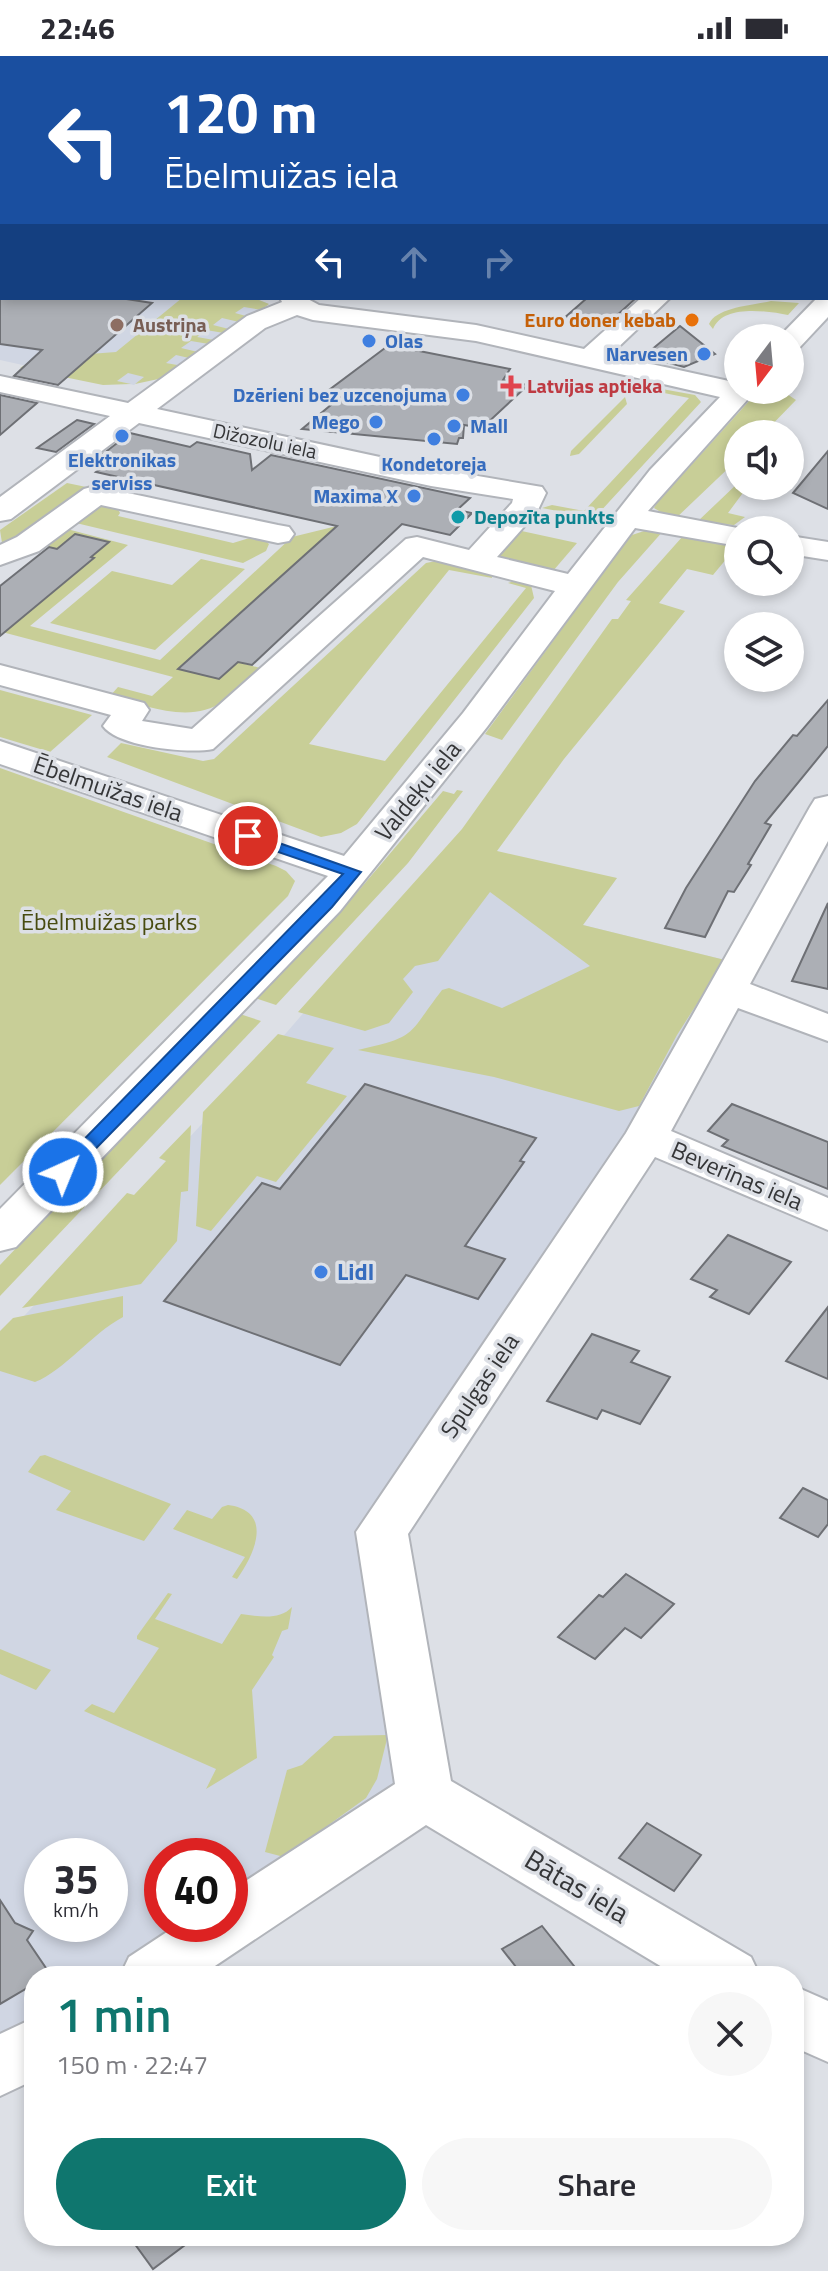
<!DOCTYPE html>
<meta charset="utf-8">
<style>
body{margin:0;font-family:"Titillium Web",sans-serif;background:#f7f7f7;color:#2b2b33;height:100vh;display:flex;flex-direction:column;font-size:30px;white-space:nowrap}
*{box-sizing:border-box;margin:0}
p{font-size:26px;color:#7c7c81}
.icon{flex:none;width:44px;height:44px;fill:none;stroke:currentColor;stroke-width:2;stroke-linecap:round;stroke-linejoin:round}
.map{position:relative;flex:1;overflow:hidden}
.details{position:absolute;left:24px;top:1910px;width:780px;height:280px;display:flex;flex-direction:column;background:#fff;border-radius:32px;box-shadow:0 4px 12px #0003}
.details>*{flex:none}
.hud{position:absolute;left:0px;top:0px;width:828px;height:244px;box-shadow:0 4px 12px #0003;background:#1a4fa0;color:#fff;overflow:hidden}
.needle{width:52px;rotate:196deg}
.tools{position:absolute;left:724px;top:268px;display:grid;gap:16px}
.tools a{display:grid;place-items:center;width:80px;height:80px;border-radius:50%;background:#fff;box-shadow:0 4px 12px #0003;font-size:40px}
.speed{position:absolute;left:24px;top:1782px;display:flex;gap:16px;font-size:40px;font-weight:700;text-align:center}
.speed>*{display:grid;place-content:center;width:104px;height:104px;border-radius:50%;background:#fff;box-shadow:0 4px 12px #0003;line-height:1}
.speed small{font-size:20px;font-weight:400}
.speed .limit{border:12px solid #d22;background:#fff;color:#111}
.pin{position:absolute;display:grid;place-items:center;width:68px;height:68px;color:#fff;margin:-34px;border:4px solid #fff;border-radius:50%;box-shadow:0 2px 8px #0007}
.me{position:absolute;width:88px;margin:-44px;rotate:44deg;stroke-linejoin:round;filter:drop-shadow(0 0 6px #0008)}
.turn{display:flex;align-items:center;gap:28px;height:168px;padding:0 32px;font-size:36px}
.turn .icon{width:104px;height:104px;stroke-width:2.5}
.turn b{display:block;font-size:56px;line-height:68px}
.lanes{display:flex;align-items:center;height:76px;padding:0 32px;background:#0003;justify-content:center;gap:40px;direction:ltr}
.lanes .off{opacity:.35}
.round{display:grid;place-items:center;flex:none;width:84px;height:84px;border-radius:42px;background:#f7f7f7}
.summary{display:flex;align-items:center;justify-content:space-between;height:136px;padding:0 32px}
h1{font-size:48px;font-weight:600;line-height:60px;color:#0f766e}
.cta{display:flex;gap:16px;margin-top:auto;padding:16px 32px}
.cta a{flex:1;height:92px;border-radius:48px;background:#0f766e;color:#fff;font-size:32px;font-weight:600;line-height:92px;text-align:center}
.cta a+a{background:#f7f7f7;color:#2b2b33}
.status{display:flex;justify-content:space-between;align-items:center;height:56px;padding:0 40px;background:#fff;direction:ltr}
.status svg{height:22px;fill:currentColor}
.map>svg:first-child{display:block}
.built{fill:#d0d6e3;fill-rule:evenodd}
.green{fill:#c8ce97}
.building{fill:#acafb5;stroke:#6e7075;stroke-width:2}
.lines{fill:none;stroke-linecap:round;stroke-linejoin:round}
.minor-casing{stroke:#b1b4ba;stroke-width:4}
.minor{fill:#fff;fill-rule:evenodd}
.route{fill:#1a73e8;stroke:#114b97;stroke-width:2}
.food-dot{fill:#e8710a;stroke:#dde0e6;stroke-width:3}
.education-dot{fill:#8d6e63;stroke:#dde0e6;stroke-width:3}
.shop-dot{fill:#3f7fe0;stroke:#dde0e6;stroke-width:3}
.health-dot{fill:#e0444e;stroke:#dde0e6;stroke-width:3}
.culture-dot{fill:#0f9aa8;stroke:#dde0e6;stroke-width:3}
.labels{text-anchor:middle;stroke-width:7;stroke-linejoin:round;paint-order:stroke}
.far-food-label{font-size:20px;font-weight:bold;fill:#c56008;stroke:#dde0e6;text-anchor:end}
.far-education-label{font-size:20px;font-weight:bold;fill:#785e54;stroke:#dde0e6;text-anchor:start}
.far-shop-label{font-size:20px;font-weight:bold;fill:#366cbe;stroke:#dde0e6;text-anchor:end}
.far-health-label{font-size:20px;font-weight:bold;fill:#be3a42;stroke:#dde0e6;text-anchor:start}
.far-street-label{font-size:20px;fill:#353638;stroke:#dde0e6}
.far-culture-label{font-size:20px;font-weight:bold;fill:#0d838f;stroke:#dde0e6;text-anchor:start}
.street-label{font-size:24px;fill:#353638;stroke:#dde0e6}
.park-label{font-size:24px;fill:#484b0f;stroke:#dde0e6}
.shop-label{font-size:24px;font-weight:bold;fill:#366cbe;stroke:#dde0e6;text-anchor:start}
.near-street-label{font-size:28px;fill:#353638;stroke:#dde0e6}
</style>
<div class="status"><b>22:46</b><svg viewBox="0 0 49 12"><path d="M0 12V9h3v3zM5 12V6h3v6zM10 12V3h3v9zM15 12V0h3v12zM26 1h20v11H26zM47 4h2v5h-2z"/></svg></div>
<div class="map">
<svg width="828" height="2215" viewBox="0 0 828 2215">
<rect width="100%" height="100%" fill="#dde0e6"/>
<g class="built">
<polygon points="0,203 2,242 254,242 269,248 191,301 183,310 165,307 134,329 66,313 41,313 0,304"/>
<path d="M435,805L617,822L583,869L725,904L626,1090L370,1474L413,1735L230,1854V1800H162V1868H208L128,1920H34V1977L0,1998V1286L287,976ZM42,1800H110V1868H42Z"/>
</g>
<g class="green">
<polygon points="182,242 254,242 269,248 261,254 244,251 235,257 246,260 239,266 222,262 213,269 229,273 224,277 206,274 197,281 214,284 209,288 191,285 181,292 198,296 189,302 176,299 166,307 183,310 163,322 135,328 144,321 128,317 117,325 131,328 103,329 20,312 36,302 116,296"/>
<path d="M771,245L799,247L788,259C767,255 723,248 713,273L709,268C716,251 754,249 771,245Z"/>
<polygon points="662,333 695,339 701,346 598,458 589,461 542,452 552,449 584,455 689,342 664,337"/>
<polygon points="759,334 787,338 796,344 763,378 738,378 738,403 674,464 654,452 656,448"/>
<polygon points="625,341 627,348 579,398 570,400 571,395"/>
<polygon points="67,427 91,432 23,484 2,487 0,474"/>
<polygon points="738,427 738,430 748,430 728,457 745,461 734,469 697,466"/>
<polygon points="116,449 120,457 118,460 233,487 259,479 269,488 266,495 243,507 76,467 96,451"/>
<path d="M337,470L240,557L220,579L216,578L192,601L183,614L218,623L238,606L260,612C249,623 237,636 224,645C190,669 145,649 110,640L118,631L152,640L173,621L2,576L0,567L25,559L108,487L76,478L57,493L45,490L67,473L128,489L30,570L160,604L292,481Z"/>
<polygon points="517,474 577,487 553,515 494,502"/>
<polygon points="647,474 664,474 618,526 502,684 485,678 626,485 632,479"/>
<path d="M683,480L737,490L713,519L687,513L659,547L685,555L564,703L497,795L617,822L583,869L725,904L677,979L639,1050L619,1055L494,1021L358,994C418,980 406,981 442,934L449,932L502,952L590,910L490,836L438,905L415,910L403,923L413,936L389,967L365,975L298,956L462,773L612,563H618L631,545L626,544Z"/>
<polygon points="201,503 245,513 155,594 50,567 112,515 172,529"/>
<polygon points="441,504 491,515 492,522 449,514 309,688 385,705 526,532 508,527 517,524 531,529 534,542 357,768 341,777 321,781 107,701 121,687 203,705 214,703 426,507"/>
<polygon points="0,634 92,659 50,696 0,681"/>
<polygon points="0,712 276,810 286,815 295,825 288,840 0,1129"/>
<polygon points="457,734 463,735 408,807 276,949 255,942 349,846 443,735 454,738"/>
<polygon points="240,958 261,965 0,1240 0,1209"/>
<polygon points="278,978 334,992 306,1027 347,1040 276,1126 257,1120 211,1175 196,1170 203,1056"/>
<polygon points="191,1069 188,1135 181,1136 177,1185 141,1228 22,1252 127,1137 134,1139 166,1105 159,1102"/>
<path d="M123,1240V1261C91,1278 64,1315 35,1326L0,1315V1275L13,1262Z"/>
<polygon points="45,1399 171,1448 144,1485 56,1454 71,1435 28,1416 40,1400"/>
<path d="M228,1449C274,1455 255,1498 237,1523L232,1521L245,1501L173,1473L187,1454L212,1463L222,1451Z"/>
<path d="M168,1537L172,1538L155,1563L222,1588L241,1558C258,1560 279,1565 292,1551L288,1573L282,1575L272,1599L274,1601L252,1634L257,1702L206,1733L216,1713L84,1655L92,1648L114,1657L159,1592L137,1583V1580Z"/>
<polygon points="0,1593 51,1614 36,1634 0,1618"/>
<polygon points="388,1679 377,1723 366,1742 284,1801 265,1796 287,1714 302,1709 334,1680"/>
</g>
<g class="building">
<polygon points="0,242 120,242 152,247 58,329 14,320 42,294 0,288"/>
<polygon points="587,242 636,242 603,272 562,264"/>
<polygon points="680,270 715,298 684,311 644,300"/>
<polygon points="389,289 510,313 503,324 528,329 482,372 464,369 463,382 459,382 457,388 302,373 338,343 321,340"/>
<polygon points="0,339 37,347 0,379"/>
<polygon points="77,364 94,368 56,396 37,392"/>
<polygon points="130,377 190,391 197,386 250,398 252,414 271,399 470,442 457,454 472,457 450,479 402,468 252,609 238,606 219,623 178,613 337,470 96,416 107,408 94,405"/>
<polygon points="828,395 828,453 793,437"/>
<polygon points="75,478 109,486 91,501 94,502 0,580 0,530 49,491 57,493"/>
<polygon points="828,644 828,690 765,767 771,769 748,808 751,809 734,836 728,835 705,881 665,872 686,832 755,725 793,679 797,680"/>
<polygon points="828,847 828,933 792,925"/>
<polygon points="365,1028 536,1082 520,1105 524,1106 465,1190 505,1203 478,1243 406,1219 340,1309 164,1245 262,1127 280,1133"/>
<polygon points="732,1048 828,1086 828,1133 722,1090 728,1084 708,1075"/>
<polygon points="728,1179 791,1206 749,1258 710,1241 717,1234 691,1223"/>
<polygon points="828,1251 828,1323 786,1305"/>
<polygon points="592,1278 639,1295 631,1306 670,1321 640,1368 602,1354 597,1363 547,1345"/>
<polygon points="803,1432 828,1444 828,1468 818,1481 780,1462"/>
<polygon points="626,1518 674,1548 641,1582 625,1572 595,1603 558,1581 599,1539 603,1541"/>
<polygon points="647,1767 701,1799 674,1835 619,1802"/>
<polygon points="0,1844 15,1867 33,1875 27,1884 50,1918 34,1920 34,1928 0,1948"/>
<polygon points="542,1870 582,1920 523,1920 502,1893"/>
<polygon points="129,2180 197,2180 153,2213"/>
</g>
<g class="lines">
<g class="minor-casing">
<g id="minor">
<polygon points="32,0 54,0 55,2 33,2"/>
<polygon points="298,0 320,0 321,2 299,2"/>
<polygon points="367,0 389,0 390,2 368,2"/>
<polygon points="567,0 589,0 591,2 569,2"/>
<rect x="0" y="74" width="2" height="14"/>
<polygon points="828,79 828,93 826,94 826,80"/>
<polygon points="2,175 2,193 0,194 0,176"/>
<polygon points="828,238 828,261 800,291 790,293 790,282 778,282 817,242 826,242"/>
<path d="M280,242H306L319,249L476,269L584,293L641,242H670L610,299L738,327V334H756L648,455L748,474H738V490L635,472L487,671L340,855L16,1191L0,1195V1153L328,820L0,708V685L344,800L463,657L555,535L423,501L213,693C189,698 118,691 103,670L111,659L0,629V609L144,647L149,654L142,665L192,673L406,483L417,481L469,494L512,447L513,443L431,430L139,367L11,463L0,465V441L110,360L0,336V320L128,347L247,260L282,246ZM297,259L313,264L476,285L720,341L650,414L568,518L497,501L537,456L546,437L542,431L431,412L157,353L265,272Z"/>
<polygon points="95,430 278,469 289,471 294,478 289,485 278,487 101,449 39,495 0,509 0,489 17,481 84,433"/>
<polygon points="790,480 828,486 828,504 790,498"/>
<polygon points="828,740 828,785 750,928 828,958 828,985 738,952 671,1075 828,1142 828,1174 655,1101 408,1478 451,1725 751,1901 760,1920 677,1920 426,1769 200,1920 120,1920 129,1901 179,1868 230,1868 230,1835 395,1728 356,1476 626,1077 810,751 815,743"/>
<polygon points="794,1930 828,1945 828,2006 794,1991"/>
<polygon points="34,1962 34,2024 0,2040 0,1978"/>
</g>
</g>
<use href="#minor" class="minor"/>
</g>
<polygon class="route" points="248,776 361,816 332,851 69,1120 56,1120 54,1116 56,1112 343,818 243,784 240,780"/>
<circle class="food-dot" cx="692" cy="264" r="8"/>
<circle class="education-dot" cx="117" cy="269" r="8"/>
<g class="shop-dot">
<circle cx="369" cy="285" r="8"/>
<circle cx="704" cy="298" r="8"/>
<circle cx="463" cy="339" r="8"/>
<circle cx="376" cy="366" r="8"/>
<circle cx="454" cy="370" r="8"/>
<circle cx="122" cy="380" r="8"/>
<circle cx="434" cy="383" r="8"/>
<circle cx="414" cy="440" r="8"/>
<circle cx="321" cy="1216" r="8"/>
</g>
<path class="health-dot" d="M507 318h8v8h8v8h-8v8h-8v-8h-8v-8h8z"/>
<circle class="culture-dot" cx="458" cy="461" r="8"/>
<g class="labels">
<g class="far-food-label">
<text x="676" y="271">Euro doner kebab</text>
</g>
<g class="far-education-label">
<text x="133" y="276">Austriņa</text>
</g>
<g class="far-shop-label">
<text x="385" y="292" text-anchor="start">Olas</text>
<text x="688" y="305">Narvesen</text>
<text x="447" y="346">Dzērieni bez uzcenojuma</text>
<text x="360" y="373">Mego</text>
<text x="470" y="377" text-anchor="start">Mall</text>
<text x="122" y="411" text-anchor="middle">Elektronikas<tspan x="122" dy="23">serviss</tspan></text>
<text x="434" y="415" text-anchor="middle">Kondetoreja</text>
<text x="398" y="447">Maxima X</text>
</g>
<g class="far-health-label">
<text x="527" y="337">Latvijas aptieka</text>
</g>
<g class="far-street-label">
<text transform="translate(265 385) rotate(12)" y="7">Dižozolu iela</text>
</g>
<g class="far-culture-label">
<text x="474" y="468">Depozīta punkts</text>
</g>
<g class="street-label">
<text transform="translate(108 733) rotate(19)" y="8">Ēbelmuižas iela</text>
<text transform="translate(418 735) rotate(-51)" y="8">Valdeķu iela</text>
<text transform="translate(737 1120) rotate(23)" y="8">Beverīnas iela</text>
<text transform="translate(480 1330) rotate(-56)" y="8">Spulgas iela</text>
</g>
<g class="park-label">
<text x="109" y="874">Ēbelmuižas parks</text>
</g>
<g class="shop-label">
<text x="337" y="1224">Lidl</text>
</g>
<g class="near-street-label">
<text transform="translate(577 1830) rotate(31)" y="10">Bātas iela</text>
</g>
</g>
</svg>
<div class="tools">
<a><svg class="needle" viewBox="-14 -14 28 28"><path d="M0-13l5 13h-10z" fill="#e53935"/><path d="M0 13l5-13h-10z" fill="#7c7c81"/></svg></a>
<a><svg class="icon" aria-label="sound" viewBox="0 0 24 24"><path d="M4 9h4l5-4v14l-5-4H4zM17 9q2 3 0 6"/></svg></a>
<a><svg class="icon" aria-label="search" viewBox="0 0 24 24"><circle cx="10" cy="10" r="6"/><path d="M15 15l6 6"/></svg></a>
<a><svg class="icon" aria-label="layers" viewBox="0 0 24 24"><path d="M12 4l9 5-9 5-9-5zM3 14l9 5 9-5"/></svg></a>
</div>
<div class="speed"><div>35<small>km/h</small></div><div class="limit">40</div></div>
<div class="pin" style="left:248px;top:780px;background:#d93025"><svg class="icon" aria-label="arrive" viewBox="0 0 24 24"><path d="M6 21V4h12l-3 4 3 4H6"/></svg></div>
<svg class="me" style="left:63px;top:1116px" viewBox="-20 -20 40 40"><circle r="17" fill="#1a73e8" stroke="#fff" stroke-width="3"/><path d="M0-11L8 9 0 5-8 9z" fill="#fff"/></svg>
<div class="hud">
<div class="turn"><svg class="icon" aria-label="left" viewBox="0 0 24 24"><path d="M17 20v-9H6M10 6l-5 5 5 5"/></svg><div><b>120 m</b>Ēbelmuižas iela</div></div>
<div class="lanes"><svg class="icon" aria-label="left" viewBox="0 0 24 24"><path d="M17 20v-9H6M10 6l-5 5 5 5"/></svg><svg class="icon off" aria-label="ahead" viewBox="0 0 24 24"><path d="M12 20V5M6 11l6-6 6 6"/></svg><svg class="icon off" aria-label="right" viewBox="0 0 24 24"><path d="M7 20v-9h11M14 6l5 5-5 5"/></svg></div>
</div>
<section class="details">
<div class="summary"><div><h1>1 min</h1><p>150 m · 22:47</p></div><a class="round"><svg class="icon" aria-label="close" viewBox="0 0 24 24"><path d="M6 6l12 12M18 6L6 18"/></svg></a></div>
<div class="cta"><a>Exit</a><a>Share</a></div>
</section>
</div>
